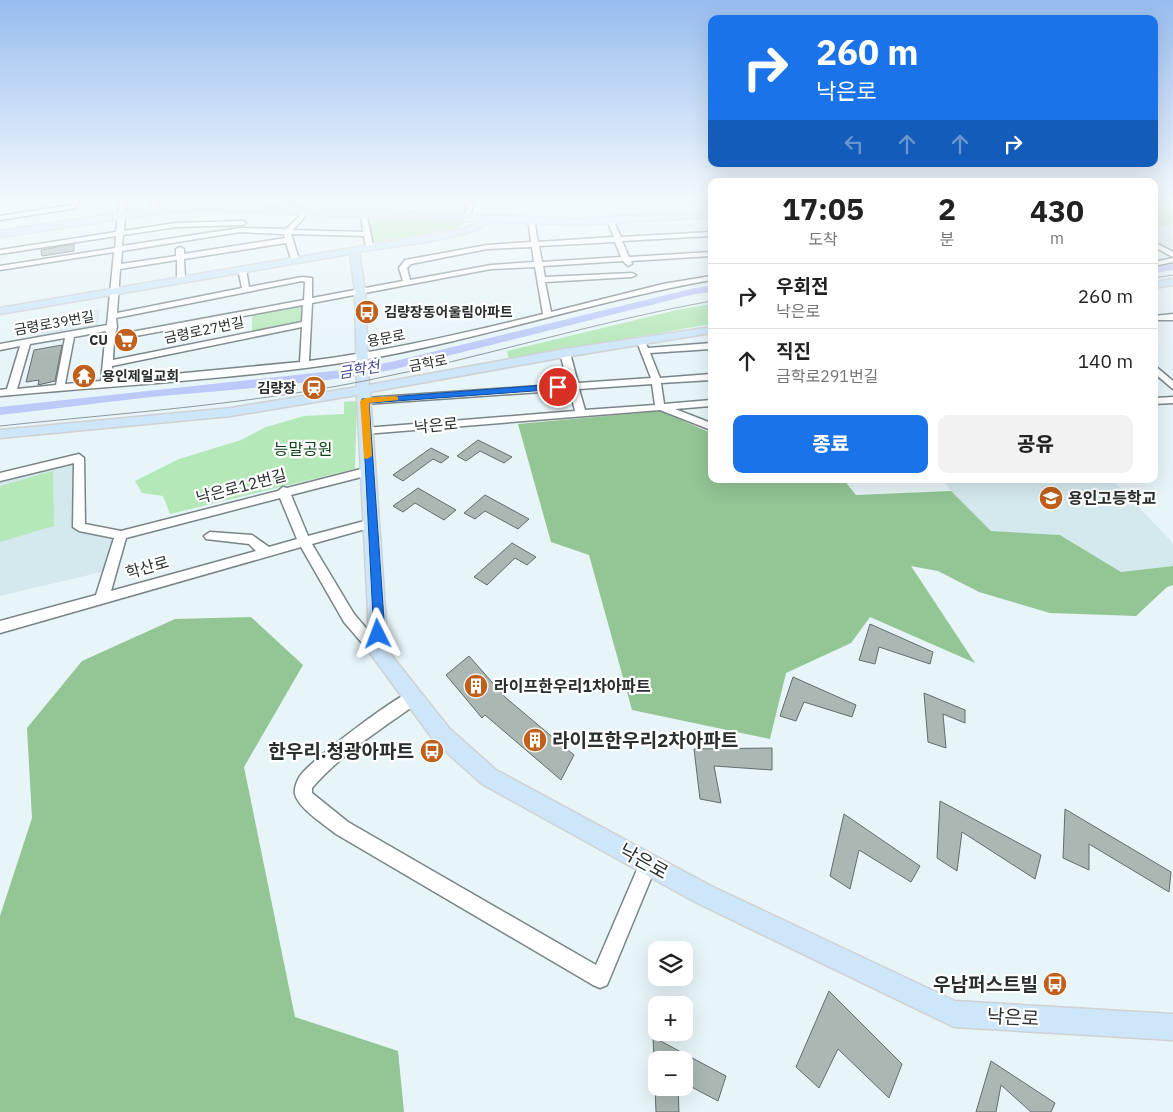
<!DOCTYPE html>
<html lang="ko">
<meta charset="utf-8">
<style>
body{margin:0;font-family:"IBM Plex Sans","Noto Sans KR",sans-serif;background:#f2f2f2;color:#222;height:100vh;display:flex;flex-direction:column;font-size:19px;white-space:nowrap}
*{box-sizing:border-box;margin:0}
p{font-size:16px;color:#767676}
.icon{flex:none;width:28px;height:28px;fill:none;stroke:currentColor;stroke-width:2;stroke-linecap:round;stroke-linejoin:round}
.map{position:relative;flex:1;overflow:hidden}
.panel{position:absolute;left:708px;top:178px;width:450px;height:305px;display:flex;flex-direction:column;background:#fff;border-radius:10px;box-shadow:0 5px 20px #0002}
.panel>*{flex:none}
.top-card{position:absolute;left:708px;top:15px;width:450px;height:152px;border-radius:10px;box-shadow:0 5px 20px #0002;background:#1a73e8;color:#fff;overflow:hidden}
.tools{position:absolute;left:648px;top:941px;display:grid;gap:10px}
.tools a{display:grid;place-items:center;width:45px;height:45px;border-radius:10px;background:#fff;box-shadow:0 5px 20px #0002;font-size:25px}
.pin{position:absolute;display:grid;place-items:center;width:42px;height:42px;color:#fff;margin:-21px;border:2px solid #fff;border-radius:50%;box-shadow:0 1px 5px #0007}
.me{position:absolute;width:55px;margin:-28px;rotate:357deg;stroke-linejoin:round;filter:drop-shadow(0 0 4px #0008)}
.turn{display:flex;align-items:center;gap:18px;height:105px;padding:0 25px;font-size:22px}
.turn .icon{width:65px;height:65px;stroke-width:2.5}
.turn b{display:block;font-size:35px;line-height:42px}
.lanes{display:flex;align-items:center;height:48px;padding:0 25px;background:#0003;justify-content:center;gap:25px;direction:ltr}
.lanes .off{opacity:.35}
.eta{display:flex;justify-content:space-evenly;align-items:center;height:85px;text-align:center}
.eta b{font-size:30px;font-weight:800;line-height:35px}
.action{display:flex;gap:10px;margin-top:auto;padding:10px 25px}
.action a{flex:1;height:58px;border-radius:10px;background:#1a73e8;color:#fff;font-size:20px;font-weight:800;line-height:58px;text-align:center}
.action a+a{background:#f2f2f2;color:#222}
ul{padding:0;list-style:none}
li{display:flex;align-items:center;gap:15px;height:65px;padding:0 25px;border-top:1px solid #e0e0e0}
li div{flex:1}
li b{display:block;font-size:19px}
li em{font-style:normal}
.map>svg:first-child{display:block}
.built{fill:#d4e9ee}
.green{fill:#b5e8b8}
.forest{fill:#93c595}
.lines{fill:none;stroke-linecap:round;stroke-linejoin:round}
.river{fill:#bdc9f9;fill-rule:evenodd}
.building{fill:#aab7b3;stroke:#636e6b}
.minor-casing{stroke:#798587;stroke-width:3}
.major-casing{stroke:#d0d1d1;stroke-width:3}
.minor{fill:#fff;fill-rule:evenodd}
.major{fill:#cde6fa;fill-rule:evenodd}
.tram{stroke:#8e989a;stroke-width:1}
.route{fill:#1a73e8;stroke:#114b97}
.slow{fill:#f59e0b}
.labels{text-anchor:middle;stroke-width:4.5;stroke-linejoin:round;paint-order:stroke}
.far-poi-label{font-size:14px;font-weight:bold;fill:#292e2f;stroke:#fff;text-anchor:start}
.far-street-label{font-size:14px;fill:#292e2f;stroke:#fff}
.far-water-label{font-size:15px;font-style:italic;fill:#414d94;stroke:#fff}
.street-label{font-size:16px;fill:#292e2f;stroke:#fff}
.park-label{font-size:16px;fill:#0b4316;stroke:#fff}
.poi-label{font-size:16px;font-weight:bold;fill:#292e2f;stroke:#fff;text-anchor:start}
.near-poi-label{font-size:19px;font-weight:bold;fill:#292e2f;stroke:#fff;text-anchor:end}
.near-street-label{font-size:19px;fill:#292e2f;stroke:#fff}
</style>
<div class="map">
<svg width="1173" height="1112" viewBox="0 0 1173 1112">
<rect width="100%" height="100%" fill="#e7f5f8"/>
<g class="built">
<polygon points="666,200 711,200 711,206 671,208"/>
<polygon points="1173,204 1173,253 1154,240 1154,205"/>
<polygon points="100,309 98,327 35,338 40,320"/>
<polygon points="74,462 75,529 116,537 106,571 0,596 0,480"/>
<polygon points="942,479 1112,479 1171,541 1173,545 1173,566 1121,572 1060,535 991,531 957,499"/>
</g>
<g class="green">
<polygon points="1168,208 1173,211 1173,225 1154,226 1154,209"/>
<polygon points="377,215 457,220 463,222 463,225 459,228 369,243 365,220"/>
<polygon points="303,303 301,323 252,333 252,313"/>
<polygon points="711,304 711,324 509,359 507,351 677,310"/>
<polygon points="357,401 355,469 170,514 163,496 142,493 135,481 179,459 241,440 266,427 304,416 344,414 344,402"/>
<polygon points="53,471 54,526 0,542 0,486"/>
</g>
<g class="forest">
<polygon points="660,411 711,433 711,479 843,479 856,495 951,491 991,531 1060,535 1121,572 1173,566 1173,585 1167,587 1136,616 1050,613 979,592 938,571 911,566 975,663 870,617 851,643 786,673 770,739 632,710 589,555 551,542 518,424"/>
<polygon points="251,617 303,665 244,767 295,1017 398,1051 404,1112 0,1112 0,916 32,818 27,728 82,661 175,619"/>
</g>
<g class="lines">
<g class="river">
<polygon points="1173,264 1173,270 1154,273 1154,267"/>
<path d="M711,286V292L695,294L391,370C319,383 246,389 173,395C115,400 58,409 0,415V407L352,369L391,362L695,288Z"/>
</g>
</g>
<g class="building">
<polygon points="74,244 74,251 42,256 41,250"/>
<polygon points="62,345 55,381 38,385 39,380 26,382 34,350"/>
<polygon points="478,440 512,457 504,463 480,451 466,461 457,456"/>
<polygon points="431,448 449,457 441,463 433,459 403,481 393,475"/>
<polygon points="418,488 456,510 444,520 415,503 403,512 393,506"/>
<polygon points="485,495 529,519 518,529 485,511 475,519 464,513"/>
<polygon points="512,543 536,557 527,565 515,558 487,585 474,577"/>
<polygon points="870,624 933,652 930,664 879,647 875,664 859,660"/>
<polygon points="469,656 506,698 574,755 561,780 485,715 482,718 446,675"/>
<polygon points="793,677 856,705 852,717 804,702 796,721 780,716"/>
<polygon points="924,693 965,710 965,723 943,714 946,748 928,742"/>
<polygon points="772,748 772,770 714,766 721,803 700,799 694,749"/>
<polygon points="940,801 1041,855 1035,879 962,832 957,871 937,858"/>
<polygon points="1065,809 1171,872 1169,892 1089,844 1089,870 1063,858"/>
<polygon points="844,814 920,866 911,882 859,850 850,889 830,876"/>
<polygon points="829,991 902,1064 889,1098 838,1049 819,1088 796,1067"/>
<polygon points="653,1037 726,1076 718,1101 684,1083 684,1060 654,1060"/>
<polygon points="991,1061 1055,1103 1051,1112 1031,1112 1001,1085 996,1112 976,1112"/>
<polygon points="655,1088 678,1088 679,1112 656,1112"/>
</g>
<g class="lines">
<g class="minor-casing">
<g id="minor">
<polygon points="73,200 79,200 76,208 0,220 0,216 71,205"/>
<path d="M120,200H126L124,231L176,223L243,221L246,223L243,225L176,227L123,235L122,246L240,228L286,229L307,209L310,211L293,230L363,232L361,212L366,211L373,246L366,248L364,236L291,234L299,259L295,261L291,259L286,243L184,259L185,279L181,281L177,279V260L120,269L117,313L242,288L238,269L242,267L246,269L249,287L302,277L312,278V298L403,281L399,268L405,260L487,245L531,242L529,225L532,223L535,225L538,242L614,237L607,220L610,218L613,220L621,237L711,232V236L622,241L629,257L711,252V256L631,261L632,264L628,266L623,261L543,266L545,277L632,273L636,275L632,277L545,282L551,312L663,284L711,276V280C593,301 479,340 361,360C242,379 120,385 0,396V390L7,389L20,346L0,350V344L107,325L114,252L0,270V266L115,248L116,236L0,254V250L116,232ZM240,232L284,234L285,238L184,254V249L180,247L176,249V256L121,264L122,251ZM615,242L621,257L542,262L539,246ZM532,247L534,262L491,265L410,280L407,268L411,264L487,249ZM535,267L543,314C465,333 388,351 309,361L312,303L491,269ZM302,281L305,282L304,300L115,335L117,327L116,318ZM303,305L302,322L113,360L114,340ZM302,327L300,362L111,380L112,366ZM106,331L101,381L65,384L74,337ZM65,338L56,385L17,389L30,344Z"/>
<polygon points="153,200 161,200 157,203 156,209 151,208"/>
<polygon points="253,200 260,200 253,207 250,205"/>
<polygon points="285,200 291,200 285,208 282,206"/>
<polygon points="468,200 474,200 471,214 468,216 465,214"/>
<polygon points="1154,242 1173,252 1173,257 1154,247"/>
<polygon points="1173,258 1173,262 1154,266 1154,262"/>
<polygon points="1173,314 1173,320 1154,320 1154,316"/>
<path d="M641,339L644,340L648,348L711,343V349L650,353L660,378L711,374V380L661,383L664,404L711,400V406L675,409L711,423V430L660,410L365,434L360,431L365,428L575,411L570,390L365,404L360,401L365,398L568,384L560,353L565,350L570,353L578,383L651,378L637,342ZM652,384L655,405L585,410L579,389Z"/>
<polygon points="1154,365 1173,381 1173,389 1154,373"/>
<polygon points="1173,397 1173,403 1154,404 1154,398"/>
<path d="M79,454L84,458L85,524L121,531L278,491L283,487L287,488L369,467L373,468L375,471L373,474L291,495L308,536L372,519L376,520L378,523L376,526L312,544L354,614L384,649L386,653L384,657L379,659L374,657L344,622L301,547L0,633V621L96,595L114,538L79,531L73,527L74,463L0,481V473ZM280,498L297,539L269,547L252,535L210,532L204,536L206,539L249,544L256,551L111,591L126,538Z"/>
<path d="M414,690L419,692L421,697L419,702C383,728 342,753 312,788V793L348,822L596,965L642,858L648,855L654,858L657,864L607,985L600,988L593,985L336,834C325,825 298,808 295,794C294,788 297,781 300,776C311,760 395,697 414,690Z"/>
</g>
</g>
<g class="major-casing">
<g id="major">
<path d="M204,204L577,219L711,211V217L577,225L490,222C473,239 386,247 359,252L365,291L369,385L565,349L711,327V333L565,357L370,392L388,651L449,728L496,770L711,886L955,1001L1173,1014V1040L954,1027L695,902L482,784L435,742L370,653L357,395L231,416L0,438V430L231,408L357,387L355,291L350,254L0,314V308L463,229L480,222L204,210L154,214L0,237V231L154,208Z"/>
<polygon points="1173,279 1173,285 1154,288 1154,282"/>
</g>
</g>
<use href="#minor" class="minor"/>
<use href="#major" class="major"/>
<g class="tram">
<polyline points="1154,278 1173,275"/>
<path d="M0,426C121,413 244,405 364,381C481,358 594,322 711,301"/>
</g>
</g>
<linearGradient id="sky" x2="0" y2="1"><stop stop-color="#97bcef"/><stop offset="0.56" stop-color="#f4fafc"/><stop offset="1" stop-color="#f4fafc" stop-opacity="0"/></linearGradient>
<rect width="1173" height="356" fill="url(#sky)"/>
<polygon class="route" points="558,384 563,387 561,389 369,403 385,634 378,639 374,638 362,399"/>
<polygon class="slow" points="395,396 398,397 398,400 369,403 372,456 367,459 364,458 360,401 365,398"/>
<defs>
<g id="bus-disc" transform="scale(1.25)"><circle r="9.5" fill="#c0601c" stroke="#fff"/><path d="M-5-6H5V4H4V6H2V4H-2V6H-4V4H-5ZM-3.5-4V0h7V-4ZM-3.5 1.2v1.5H-2V1.2ZM2 1.2v1.5H3.5V1.2Z" fill="#fff"/></g>
<g id="supermarket-disc" transform="scale(1.25)"><circle r="9.5" fill="#c0601c" stroke="#fff"/><path d="M-6-5.5h2.5l.6 2H6L4.5 2H-2.5L-4.4-4H-6ZM-1.5 3.2a1.3 1.3 0 1 0 .1 0ZM3 3.2a1.3 1.3 0 1 0 .1 0Z" fill="#fff"/></g>
<g id="temple-disc" transform="scale(1.25)"><circle r="9.5" fill="#c0601c" stroke="#fff"/><path d="M0-6L5-2H3V0L6.5 2.5H4V6H1.5V3h-3V6H-4V2.5H-6.5L-3 0V-2H-5Z" fill="#fff"/></g>
<g id="station-disc" transform="scale(1.25)"><circle r="9.5" fill="#c0601c" stroke="#fff"/><path d="M-3-6H3Q5-6 5-4V2Q5 4 3 4L4.5 6H3L1.5 4h-3L-3 6H-4.5L-3 4Q-5 4-5 2V-4Q-5-6-3-6ZM-3.5-4v3h7v-3ZM-3.5 1v1.5H-2V1ZM2 1v1.5H3.5V1Z" fill="#fff"/></g>
<g id="school-disc" transform="scale(1.25)"><circle r="9.5" fill="#c0601c" stroke="#fff"/><path d="M0-5L7-2L0 1L-7-2ZM-4 1L0 2.5L4 1V4Q0 6-4 4Z" fill="#fff"/></g>
<g id="building-disc" transform="scale(1.25)"><circle r="9.5" fill="#c0601c" stroke="#fff"/><path d="M-4-6H4V6H1V3H-1V6H-4ZM-2.5-4.3h1.7v1.8h-1.7ZM.8-4.3h1.7v1.8H.8ZM-2.5-1h1.7V.8h-1.7ZM.8-1h1.7V.8H.8Z" fill="#fff"/></g>
</defs>
<g fill-rule="evenodd">
<use href="#bus-disc" x="367" y="312"/>
<use href="#supermarket-disc" x="126" y="340"/>
<use href="#temple-disc" x="84" y="376"/>
<use href="#station-disc" x="314" y="388"/>
<use href="#school-disc" x="1051" y="498"/>
<use href="#building-disc" x="476" y="686"/>
<use href="#building-disc" x="535" y="740"/>
<use href="#bus-disc" x="432" y="751"/>
<use href="#bus-disc" x="1055" y="984"/>
</g>
<g class="labels">
<g class="far-poi-label">
<text x="384" y="317">김량장동어울림아파트</text>
<text x="108" y="345" text-anchor="end">CU</text>
<text x="102" y="381">용인제일교회</text>
<text x="296" y="393" text-anchor="end">김량장</text>
</g>
<g class="far-street-label">
<text transform="translate(54 323) rotate(-10)" y="5">금령로39번길</text>
<text transform="translate(204 330) rotate(-12)" y="5">금령로27번길</text>
<text transform="translate(386 338) rotate(-11)" y="5">용문로</text>
<text transform="translate(428 363) rotate(-11)" y="5">금학로</text>
</g>
<g class="far-water-label">
<text transform="translate(359 370) rotate(-10)" y="5">금학천</text>
</g>
<g class="street-label">
<text transform="translate(436 425) rotate(-5)" y="6">낙은로</text>
<text transform="translate(241 486) rotate(-15)" y="6">낙은로12번길</text>
<text transform="translate(147 567) rotate(-16)" y="6">학산로</text>
</g>
<g class="park-label">
<text x="303" y="455">능말공원</text>
</g>
<g class="poi-label">
<text x="1068" y="504">용인고등학교</text>
<text x="494" y="692">라이프한우리1차아파트</text>
</g>
<g class="near-poi-label">
<text x="552" y="747" text-anchor="start">라이프한우리2차아파트</text>
<text x="414" y="758">한우리.청광아파트</text>
<text x="1038" y="991">우남퍼스트빌</text>
</g>
<g class="near-street-label">
<text transform="translate(644 861) rotate(29)" y="7">낙은로</text>
<text transform="translate(1013 1017) rotate(3)" y="7">낙은로</text>
</g>
</g>
</svg>
<div class="tools">
<a><svg class="icon" aria-label="layers" viewBox="0 0 24 24"><path d="M12 4l9 5-9 5-9-5zM3 14l9 5 9-5"/></svg></a>
<a>+</a>
<a>−</a>
</div>
<div class="pin" style="left:558px;top:387px;background:#d93025"><svg class="icon" aria-label="arrive" viewBox="0 0 24 24"><path d="M6 21V4h12l-3 4 3 4H6"/></svg></div>
<svg class="me" style="left:378px;top:634px" viewBox="-20 -20 40 40"><path d="M0-17L14 15 0 8-14 15z" fill="#1a73e8" stroke="#fff" stroke-width="4"/></svg>
<div class="top-card">
<div class="turn"><svg class="icon" aria-label="right" viewBox="0 0 24 24"><path d="M7 20v-9h11M14 6l5 5-5 5"/></svg><div><b>260 m</b>낙은로</div></div>
<div class="lanes"><svg class="icon off" aria-label="left" viewBox="0 0 24 24"><path d="M17 20v-9H6M10 6l-5 5 5 5"/></svg><svg class="icon off" aria-label="ahead" viewBox="0 0 24 24"><path d="M12 20V5M6 11l6-6 6 6"/></svg><svg class="icon off" aria-label="ahead" viewBox="0 0 24 24"><path d="M12 20V5M6 11l6-6 6 6"/></svg><svg class="icon" aria-label="right" viewBox="0 0 24 24"><path d="M7 20v-9h11M14 6l5 5-5 5"/></svg></div>
</div>
<section class="panel">
<div class="eta">
<div><b>17:05</b><p>도착</p></div>
<div><b>2</b><p>분</p></div>
<div><b>430</b><p>m</p></div>
</div>
<ul>
<li><svg class="icon" aria-label="right" viewBox="0 0 24 24"><path d="M7 20v-9h11M14 6l5 5-5 5"/></svg><div><b>우회전</b><p>낙은로</p></div><em>260 m</em></li>
<li><svg class="icon" aria-label="ahead" viewBox="0 0 24 24"><path d="M12 20V5M6 11l6-6 6 6"/></svg><div><b>직진</b><p>금학로291번길</p></div><em>140 m</em></li>
</ul>
<div class="action"><a>종료</a><a>공유</a></div>
</section>
</div>
